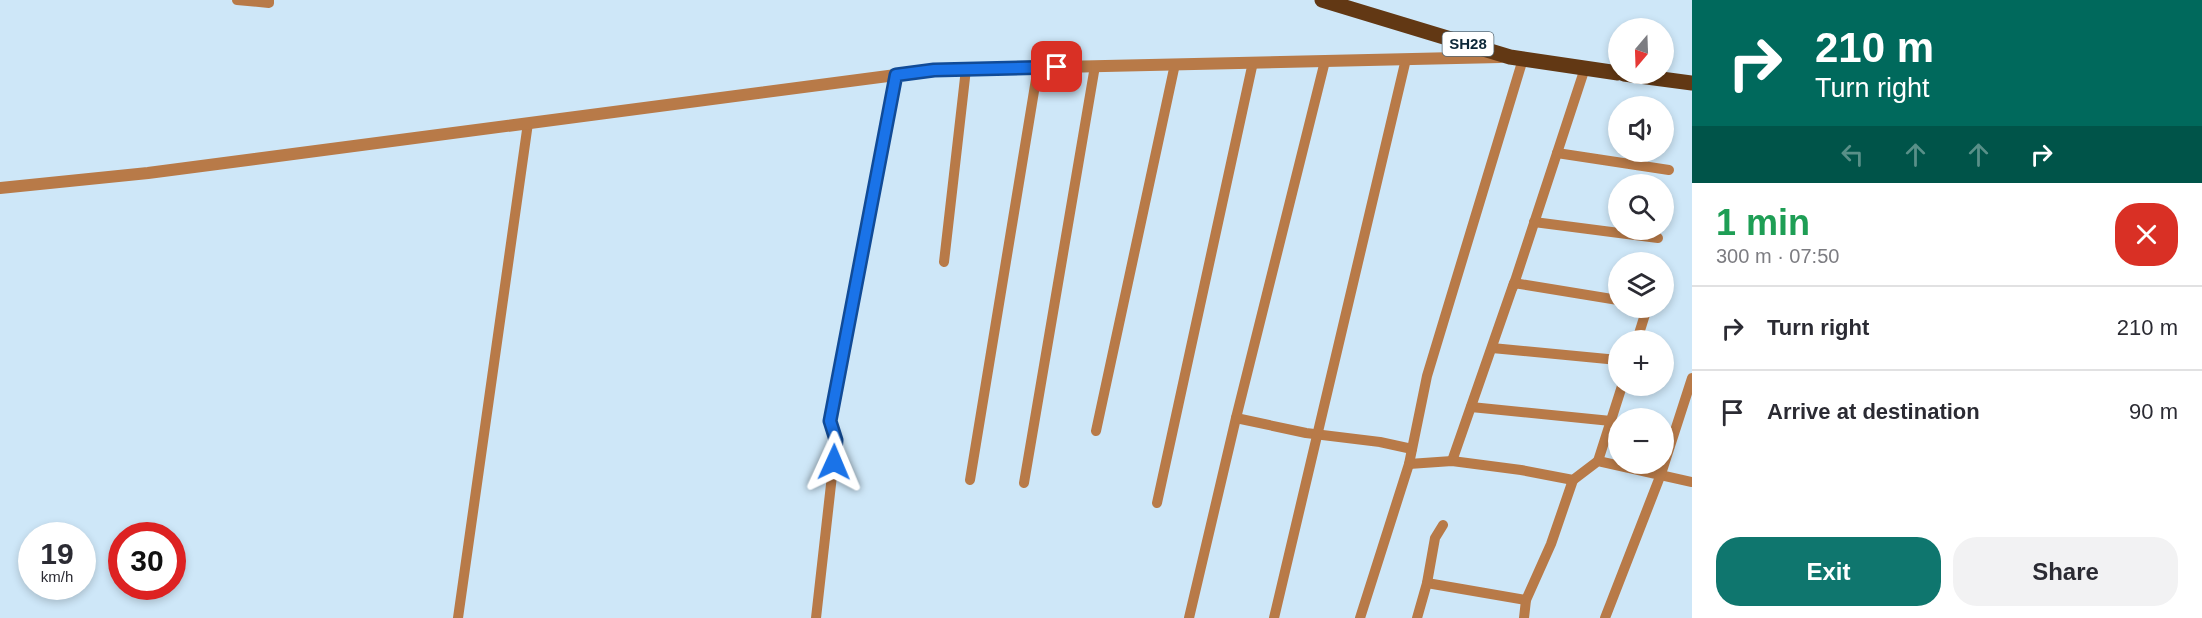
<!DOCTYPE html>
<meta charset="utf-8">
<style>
body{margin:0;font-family:Helvetica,sans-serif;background:#f2f2f3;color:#2b2b33;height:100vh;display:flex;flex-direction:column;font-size:22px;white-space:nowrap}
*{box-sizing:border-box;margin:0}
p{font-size:20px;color:#7c7c81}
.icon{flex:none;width:33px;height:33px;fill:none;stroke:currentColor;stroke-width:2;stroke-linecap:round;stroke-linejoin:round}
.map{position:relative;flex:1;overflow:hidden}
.drawer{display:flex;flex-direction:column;background:#fff;width:510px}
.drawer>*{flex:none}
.hud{background:#00695c;color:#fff;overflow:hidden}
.needle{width:39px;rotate:199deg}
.fabs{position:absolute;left:1608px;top:18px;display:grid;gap:12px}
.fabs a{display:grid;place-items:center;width:66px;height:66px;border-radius:50%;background:#fff;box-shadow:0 3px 9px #0003;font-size:30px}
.speed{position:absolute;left:18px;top:522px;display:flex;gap:12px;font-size:30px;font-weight:700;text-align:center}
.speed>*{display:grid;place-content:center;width:78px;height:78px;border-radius:50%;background:#fff;box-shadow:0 3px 9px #0003;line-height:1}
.speed small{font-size:15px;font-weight:400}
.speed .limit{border:9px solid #d22;background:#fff;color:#111}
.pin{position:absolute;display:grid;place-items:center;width:51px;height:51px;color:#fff;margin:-26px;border-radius:12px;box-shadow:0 3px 9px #0006}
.me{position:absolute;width:66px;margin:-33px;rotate:1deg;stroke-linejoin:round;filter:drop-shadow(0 0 4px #0008)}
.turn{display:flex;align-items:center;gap:21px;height:126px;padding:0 24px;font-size:27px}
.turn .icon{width:78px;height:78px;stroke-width:2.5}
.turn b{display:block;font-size:42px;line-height:51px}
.lanes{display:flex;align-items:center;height:57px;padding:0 24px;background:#0003;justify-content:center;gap:30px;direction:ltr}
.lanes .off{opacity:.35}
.round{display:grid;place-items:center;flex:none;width:63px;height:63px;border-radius:24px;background:#f2f2f3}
.overview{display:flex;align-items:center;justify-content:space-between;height:102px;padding:0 24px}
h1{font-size:36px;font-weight:700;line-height:45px;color:#1e9e55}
.cta{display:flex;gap:12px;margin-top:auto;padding:12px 24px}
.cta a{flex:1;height:69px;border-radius:24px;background:#0f766e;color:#fff;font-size:24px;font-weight:700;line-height:69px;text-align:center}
.cta a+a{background:#f2f2f3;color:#2b2b33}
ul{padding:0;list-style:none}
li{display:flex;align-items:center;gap:18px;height:84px;padding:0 24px;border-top:2px solid #e1e1e2}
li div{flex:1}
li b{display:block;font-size:22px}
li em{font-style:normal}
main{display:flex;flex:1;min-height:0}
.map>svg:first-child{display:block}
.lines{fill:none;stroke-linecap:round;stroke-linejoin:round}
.minor{stroke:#b87a48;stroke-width:10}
.tertiary{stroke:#b87a48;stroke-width:12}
.primary{stroke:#623814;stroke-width:15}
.route-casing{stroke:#114b97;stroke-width:15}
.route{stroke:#1a73e8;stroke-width:10}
.labels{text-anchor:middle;stroke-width:6;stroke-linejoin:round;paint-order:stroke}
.shield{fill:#fff;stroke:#556874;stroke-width:1.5}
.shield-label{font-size:15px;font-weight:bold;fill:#0c2738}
</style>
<main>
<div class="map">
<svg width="1692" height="618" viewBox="0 0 1692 618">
<rect width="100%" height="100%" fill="#cee7f8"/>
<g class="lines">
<g class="minor">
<polyline points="237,0 269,3 269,0"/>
<polyline points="1557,153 1669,170"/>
<polyline points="1534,222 1658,238"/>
<polyline points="944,262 966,69"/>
<polyline points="1513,287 1585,68"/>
<polyline points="1637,340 1647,308"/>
<polyline points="1492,348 1618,360"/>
<polyline points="1471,407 1611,421"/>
<polyline points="1236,418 1306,433 1380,442 1412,449"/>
<polyline points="1096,431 1175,64"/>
<polyline points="1452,461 1514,283 1618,300"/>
<polyline points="1598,461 1622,386"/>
<polyline points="1409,464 1452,461 1521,470 1573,480 1598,461 1692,482"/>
<polyline points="970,480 1038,67"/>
<polyline points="1024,483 1095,66"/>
<polyline points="1157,503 1253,62"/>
<polyline points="1427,583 1526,600"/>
<polyline points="458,618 528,123"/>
<polyline points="816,618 836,440 830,421 896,75"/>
<polyline points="1189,618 1236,418 1325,61"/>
<polyline points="1274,618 1406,59"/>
<polyline points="1360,618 1409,464 1427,376 1523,59"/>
<polyline points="1417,618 1427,583 1435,538 1443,525"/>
<polyline points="1524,618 1526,600 1551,544 1573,480"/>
<polyline points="1605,618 1661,474 1692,378"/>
</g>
<polyline class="tertiary" points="0,188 148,173 934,70 1500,57"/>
<g class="primary">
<polyline points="1322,0 1510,57 1618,73"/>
<polyline points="1624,74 1692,83"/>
</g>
</g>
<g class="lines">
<g class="route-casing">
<polyline id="route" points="834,462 836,440 830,421 896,75 934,70 1057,67"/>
</g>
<use href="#route" class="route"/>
</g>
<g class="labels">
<rect class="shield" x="1442.5" y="32" width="51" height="24" rx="4.5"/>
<g class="shield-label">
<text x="1468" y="49">SH28</text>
</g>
</g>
</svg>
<div class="fabs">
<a><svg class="needle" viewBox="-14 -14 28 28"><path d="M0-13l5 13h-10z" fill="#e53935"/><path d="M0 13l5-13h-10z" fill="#7c7c81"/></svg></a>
<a><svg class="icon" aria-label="sound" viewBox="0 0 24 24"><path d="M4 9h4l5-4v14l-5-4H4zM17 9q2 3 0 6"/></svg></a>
<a><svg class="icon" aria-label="search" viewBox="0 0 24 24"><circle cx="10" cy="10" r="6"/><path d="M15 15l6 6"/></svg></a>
<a><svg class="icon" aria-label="layers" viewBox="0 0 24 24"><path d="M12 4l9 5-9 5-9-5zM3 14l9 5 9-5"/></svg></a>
<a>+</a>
<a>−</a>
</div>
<div class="speed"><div>19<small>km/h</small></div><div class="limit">30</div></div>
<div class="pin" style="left:1057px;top:67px;background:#d93025"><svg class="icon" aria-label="arrive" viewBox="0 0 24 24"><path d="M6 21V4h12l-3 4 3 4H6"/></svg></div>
<svg class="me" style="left:834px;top:462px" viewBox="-20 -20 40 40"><path d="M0-17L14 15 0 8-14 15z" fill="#1a73e8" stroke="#fff" stroke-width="4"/></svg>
</div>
<section class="drawer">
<div class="hud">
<div class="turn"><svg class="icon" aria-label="right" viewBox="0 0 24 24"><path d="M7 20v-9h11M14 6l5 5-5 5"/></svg><div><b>210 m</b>Turn right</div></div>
<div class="lanes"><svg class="icon off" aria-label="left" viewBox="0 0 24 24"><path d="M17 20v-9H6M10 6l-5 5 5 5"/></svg><svg class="icon off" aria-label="ahead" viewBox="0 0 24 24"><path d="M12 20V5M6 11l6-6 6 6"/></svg><svg class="icon off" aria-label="ahead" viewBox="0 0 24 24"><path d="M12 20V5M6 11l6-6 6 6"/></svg><svg class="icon" aria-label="right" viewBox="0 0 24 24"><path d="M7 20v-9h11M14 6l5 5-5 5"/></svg></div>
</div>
<div class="overview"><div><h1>1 min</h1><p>300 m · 07:50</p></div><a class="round" style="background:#d93025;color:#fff"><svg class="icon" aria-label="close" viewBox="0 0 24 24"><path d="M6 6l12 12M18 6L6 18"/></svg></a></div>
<ul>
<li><svg class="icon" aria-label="right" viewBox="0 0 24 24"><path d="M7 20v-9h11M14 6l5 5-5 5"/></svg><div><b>Turn right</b></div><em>210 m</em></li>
<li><svg class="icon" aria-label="arrive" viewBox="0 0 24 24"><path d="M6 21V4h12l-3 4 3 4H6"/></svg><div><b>Arrive at destination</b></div><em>90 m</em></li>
</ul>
<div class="cta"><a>Exit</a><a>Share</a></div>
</section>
</main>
